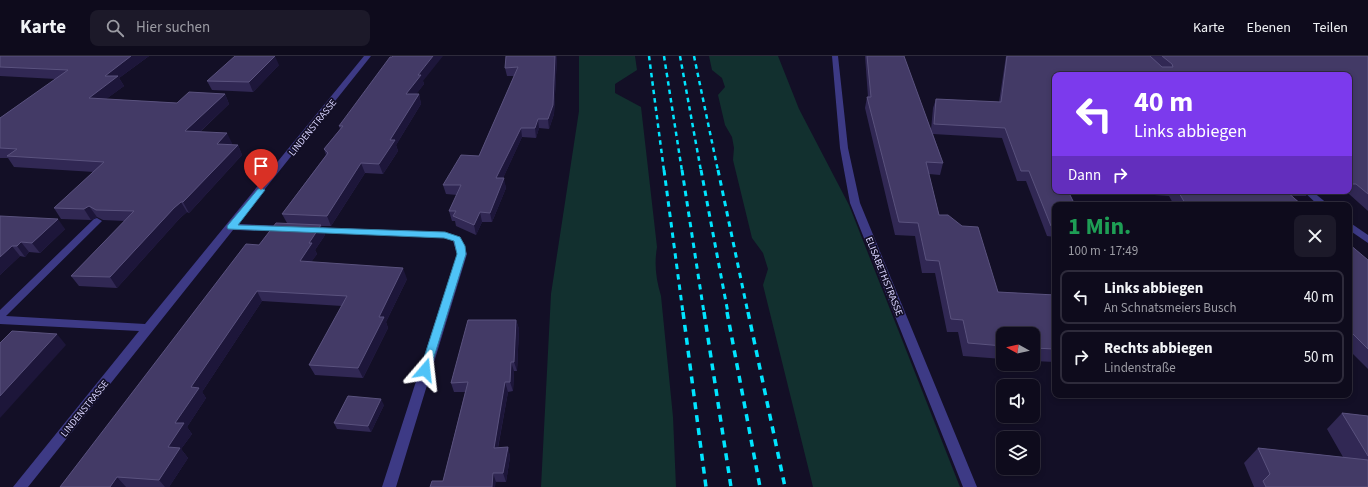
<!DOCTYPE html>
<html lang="de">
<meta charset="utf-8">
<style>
body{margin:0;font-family:"Source Sans 3",sans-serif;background:#1c1929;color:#f1f3f6;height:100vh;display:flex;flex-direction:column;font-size:15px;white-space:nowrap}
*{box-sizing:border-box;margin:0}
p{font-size:13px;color:#9b9ba3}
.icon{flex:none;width:22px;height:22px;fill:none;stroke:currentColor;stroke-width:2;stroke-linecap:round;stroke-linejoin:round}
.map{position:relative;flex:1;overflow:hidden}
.drawer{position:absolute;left:1052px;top:146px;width:300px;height:196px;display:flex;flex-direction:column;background:#0e0b1c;border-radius:8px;box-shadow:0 2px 6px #0003,0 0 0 1px #2e2b3b}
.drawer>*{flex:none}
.top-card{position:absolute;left:1052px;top:16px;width:300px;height:122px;border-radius:8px;box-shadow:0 2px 6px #0003,0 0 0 1px #2e2b3b;background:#7c3aed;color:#fff;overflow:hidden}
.needle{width:26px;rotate:278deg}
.buttons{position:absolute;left:996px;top:271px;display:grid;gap:8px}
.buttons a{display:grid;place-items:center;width:44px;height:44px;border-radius:8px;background:#0e0b1c;box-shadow:0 2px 6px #0003,0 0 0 1px #2e2b3b;font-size:20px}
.pin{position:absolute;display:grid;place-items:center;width:34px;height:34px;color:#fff;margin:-41px -17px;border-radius:50% 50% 50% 0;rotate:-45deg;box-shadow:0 0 4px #0007}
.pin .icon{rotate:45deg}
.me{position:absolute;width:44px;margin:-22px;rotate:17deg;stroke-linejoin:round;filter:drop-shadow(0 0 3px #0008)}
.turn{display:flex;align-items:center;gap:14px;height:84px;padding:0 16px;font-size:18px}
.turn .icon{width:52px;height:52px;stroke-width:2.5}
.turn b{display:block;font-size:28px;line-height:34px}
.then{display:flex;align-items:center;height:38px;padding:0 16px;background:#0003;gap:8px;font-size:15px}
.round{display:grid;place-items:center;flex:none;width:42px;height:42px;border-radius:8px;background:#1c1929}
.overview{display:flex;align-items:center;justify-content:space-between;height:68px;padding:0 16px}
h1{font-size:24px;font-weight:700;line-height:30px;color:#1e9e55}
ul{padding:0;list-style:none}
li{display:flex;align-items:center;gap:12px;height:54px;margin:0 8px 6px;padding:0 8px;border:2px solid #2e2b3b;border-radius:8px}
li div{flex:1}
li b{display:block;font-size:15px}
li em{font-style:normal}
header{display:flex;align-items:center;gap:24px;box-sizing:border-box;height:56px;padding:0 20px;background:#0e0b1c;border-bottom:1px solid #2e2b3b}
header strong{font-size:19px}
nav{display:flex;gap:22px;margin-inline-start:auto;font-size:14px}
.search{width:280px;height:36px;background:#1c1929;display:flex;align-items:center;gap:10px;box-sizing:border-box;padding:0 14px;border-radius:8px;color:#9b9ba3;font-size:15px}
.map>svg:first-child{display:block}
.green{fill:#12302f}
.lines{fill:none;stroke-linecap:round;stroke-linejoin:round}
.minor{fill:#3d3a85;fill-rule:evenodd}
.rail-far2{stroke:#00e5ff;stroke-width:2.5;stroke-dasharray:4.5 4;stroke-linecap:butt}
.rail-far1{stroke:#00e5ff;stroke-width:3;stroke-dasharray:5.5 5;stroke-linecap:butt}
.rail{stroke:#00e5ff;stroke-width:3.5;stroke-dasharray:7 6;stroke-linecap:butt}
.wall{fill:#312854}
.shaded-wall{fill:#1d163a}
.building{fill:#433a66;stroke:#5a527e}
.route{fill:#4fc3f7;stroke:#337fa1}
.labels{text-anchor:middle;stroke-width:3.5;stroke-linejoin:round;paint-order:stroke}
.street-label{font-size:10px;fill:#d9d4ff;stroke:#130f26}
</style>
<header>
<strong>Karte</strong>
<div class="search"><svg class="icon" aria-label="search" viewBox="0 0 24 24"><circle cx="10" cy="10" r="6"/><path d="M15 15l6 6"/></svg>Hier suchen</div>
<nav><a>Karte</a><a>Ebenen</a><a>Teilen</a></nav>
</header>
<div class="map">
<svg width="1368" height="431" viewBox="0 0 1368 431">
<rect width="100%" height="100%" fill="#130f26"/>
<g class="green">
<path d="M579,0H635L637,14L615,28V37L641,51L657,191C654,209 656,223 661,240L673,361L676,431H541L551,238L579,55Z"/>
<polygon points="709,0 778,0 799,53 849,149 960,431 813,431 763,229 768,213 763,197 752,182 733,104 734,92 732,81 725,69 718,39 725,31 722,22 712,14"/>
</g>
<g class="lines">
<g class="minor">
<polygon points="364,0 371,0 237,168 286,170 289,171 291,173 289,175 233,174 28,431 13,431 139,275 0,268 0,254 94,163 97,162 102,165 100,167 6,260 145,268"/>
<polygon points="832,0 838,0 848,92 860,147 977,431 963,431 850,147 840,92"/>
<polygon points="1303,135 1312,135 1329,149 1318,149"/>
<polygon points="1349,166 1368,179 1368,187 1349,174"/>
<polygon points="310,171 445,176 460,181 467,198 396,431 382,431 457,198 453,185 444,182 307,176 305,174 307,172"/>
</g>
<g class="rail-far2">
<polyline points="649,0 664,115"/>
<polyline points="664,0 682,115"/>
<polyline points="680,0 701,115"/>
<polyline points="694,0 718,115"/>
</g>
<g class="rail-far1">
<polyline points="664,114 683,257"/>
<polyline points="682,114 704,257"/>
<polyline points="701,114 728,257"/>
<polyline points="718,114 748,257"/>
</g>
<g class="rail">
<polyline points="683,256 706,431"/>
<polyline points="704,256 731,431"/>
<polyline points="727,256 760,431"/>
<polyline points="748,256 785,431"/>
</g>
</g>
<g class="wall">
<polygon points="0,0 149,0 119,22 124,30 106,43 177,47 225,38 229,48 200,76 232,87 230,89 238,89 242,99 189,157 187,156 180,162 117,232 79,230 71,220 125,165 103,164 97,161 91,164 61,163 54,152 94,116 14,111 8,102 0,102 0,62 56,23 0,20"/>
<polygon points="557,0 554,58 549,73 539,72 536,82 522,81 503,122 506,132 492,166 482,166 476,179 456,170 455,165 452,165 449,155 457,139 446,138 443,129 479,100 514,20 507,20 505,12"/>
<polygon points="865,0 904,0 931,74 933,52 936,43 999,46 1006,0 1368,0 1368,155 1349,138 1320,139 1314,135 1349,135 1349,19 1055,19 1055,181 1047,180 1026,125 1017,125 1002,82 933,78 943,107 940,119 929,118 939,159 998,236 1055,239 1055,306 1033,305 1033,278 1003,278 1003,303 963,300 958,276 947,276 935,217 922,217 915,180 895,179 865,52 867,41 868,41"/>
<polygon points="279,9 253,36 212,34 207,25"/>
<polygon points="423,25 424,28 416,38 419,38 421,48 396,89 398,95 383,118 365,117 331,170 321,170 325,179 315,194 317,198 311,206 407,223 386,266 388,272 363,322 315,319 309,309 342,250 262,245 202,336 206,342 187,371 192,378 181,393 188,402 169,431 60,431 259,189 287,167 282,158 326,99 324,93 340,73 339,70"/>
<polygon points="1095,135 1309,135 1306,140 1292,140 1302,149 1174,149 1169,140"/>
<polygon points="0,160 65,173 40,197 29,196 25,201 20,200 0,219"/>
<polygon points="1349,188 1368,204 1368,313 1349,294"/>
<polygon points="516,264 519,273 517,315 514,315 513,335 508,336 498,392 508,391 510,401 506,426 443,425 465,336 454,336 451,327"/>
<polygon points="384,349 371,376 337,373 334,367"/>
<polygon points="1342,357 1368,360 1368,431 1254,431 1244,407 1258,392 1343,401 1327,373"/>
</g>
<g class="shaded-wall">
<polygon points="131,0 149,0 119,22 124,30 94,52 89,42 105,20"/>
<polygon points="275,0 279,9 253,36 249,26"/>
<polygon points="433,0 443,0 423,25 424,28 409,48 406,38 418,19"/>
<polygon points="555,0 557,0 554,58 549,73 548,63"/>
<polygon points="225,38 229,48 190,85 185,75"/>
<polygon points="419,38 421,48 396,89 398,95 383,118 379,108 390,84"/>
<polygon points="538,63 539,72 536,82 535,72"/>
<polygon points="521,72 522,81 499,131 496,122"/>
<polygon points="227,77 232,87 222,98 217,88"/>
<polygon points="238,89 242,99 189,157 183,146"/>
<polygon points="361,107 365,117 331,170 327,160"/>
<polygon points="504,122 506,132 492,166 490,157"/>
<polygon points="181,146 187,156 180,162 117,232 110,221 174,152"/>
<polygon points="89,150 97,161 91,164 84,153"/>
<polygon points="480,156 482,166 476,179 474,169"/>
<polygon points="58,163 65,173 40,197 32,187"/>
<polygon points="321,169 325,179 315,194 317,198 305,215 300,205 309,187"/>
<polygon points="21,186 29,196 25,201 17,190"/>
<polygon points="12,190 20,200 0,219 0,201"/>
<polygon points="403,212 407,223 386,266 388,272 363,322 358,312 379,261"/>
<polygon points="257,235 262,245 202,336 206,342 187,371 192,378 181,393 188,402 169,431 165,431 159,424 175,367 191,331"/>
<polygon points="516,264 519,273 517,315 514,306"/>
<polygon points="57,278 66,289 0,362 0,340"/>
<polygon points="511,306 514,315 513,335 510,326"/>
<polygon points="505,326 508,336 496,401 494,392"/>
<polygon points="381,343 384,349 371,376 368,370"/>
<polygon points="508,391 510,401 506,426 503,417"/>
<polygon points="493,417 496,426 495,431 492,431"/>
<polygon points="117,421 126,431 110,431"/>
</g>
<g class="building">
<polygon points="0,0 131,0 105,20 118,20 89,42 177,47 189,36 225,38 185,75 227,77 217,88 238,89 183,146 181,146 174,152 110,221 71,220 134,155 96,154 89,150 84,153 54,152 104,106 7,100 17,93 0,92 0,62 68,14 0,11"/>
<polygon points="235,0 275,0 249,26 207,25"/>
<polygon points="393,0 433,0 418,19 421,19 406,38 419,38 390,84 395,84 379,108 361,107 327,160 282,158 328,97 324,93 343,70 339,70 390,1 392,1"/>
<polygon points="506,0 555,0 553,49 548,63 538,63 535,72 521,72 496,122 504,122 490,157 480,156 474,169 453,160 456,155 449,155 461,129 443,129 461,99 479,100 518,11 505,12"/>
<polygon points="867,0 904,0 943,107 926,106 939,159 948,159 962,170 978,171 998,236 1055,239 1055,293 1033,292 1033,278 1003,278 1003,290 968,287 963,264 951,263 939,205 926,204 918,167 899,166 867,41 871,41"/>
<polygon points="1007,0 1150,0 1162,11 1173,11 1172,8 1162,0 1368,0 1368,138 1356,128 1349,128 1349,19 1055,19 1055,135 1068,135 1075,149 1055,149 1055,170 1051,170 1029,115 1021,115 1005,72 934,68 936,43 1001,46"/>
<polygon points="1178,135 1286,135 1302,149 1186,149"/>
<polygon points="0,160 58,163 32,187 21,186 17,190 12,190 0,201"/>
<polygon points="276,167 321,169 309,187 312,187 300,205 403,212 379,261 384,261 358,312 309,309 347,240 257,235 191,331 199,332 175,367 184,367 168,391 180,392 159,424 117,421 110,431 60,431 246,188 259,189"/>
<polygon points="1349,188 1368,204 1368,293 1349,274"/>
<polygon points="468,264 516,264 514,306 511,306 510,326 505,326 494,392 508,391 503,417 493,417 492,431 430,431 432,425 443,425 468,326 451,327"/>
<polygon points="12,275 57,278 0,340 0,287"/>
<polygon points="348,340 381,343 368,370 334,367"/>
<polygon points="1342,357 1368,360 1368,400"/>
<polygon points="1258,392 1368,404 1368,431 1266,431 1263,425 1270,418"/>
</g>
<polygon class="route" points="261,132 265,134 238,169 445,176 460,181 465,190 466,198 429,317 422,317 420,314 457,198 454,185 444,182 228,173 227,171 228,169 258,133"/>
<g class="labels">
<g class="street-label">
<text transform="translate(312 71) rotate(-51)" y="4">LINDENSTRASSE</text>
<text transform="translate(885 220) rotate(68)" y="4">ELISABETHSTRASSE</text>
<text transform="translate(84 352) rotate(-51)" y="4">LINDENSTRASSE</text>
</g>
</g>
</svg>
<div class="buttons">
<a><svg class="needle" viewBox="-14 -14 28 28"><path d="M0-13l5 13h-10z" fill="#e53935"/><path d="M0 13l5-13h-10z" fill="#9b9ba3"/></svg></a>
<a><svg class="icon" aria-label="sound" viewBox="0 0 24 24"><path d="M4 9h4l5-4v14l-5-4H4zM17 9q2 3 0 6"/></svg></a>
<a><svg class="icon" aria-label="layers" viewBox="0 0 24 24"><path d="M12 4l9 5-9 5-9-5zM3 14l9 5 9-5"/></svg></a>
</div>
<div class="pin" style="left:261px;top:134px;background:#d93025"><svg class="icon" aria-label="arrive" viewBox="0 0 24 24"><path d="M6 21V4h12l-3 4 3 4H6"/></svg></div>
<svg class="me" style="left:425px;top:314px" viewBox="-20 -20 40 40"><path d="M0-17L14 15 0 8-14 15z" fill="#4fc3f7" stroke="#fff" stroke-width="4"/></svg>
<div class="top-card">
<div class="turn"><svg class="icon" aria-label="left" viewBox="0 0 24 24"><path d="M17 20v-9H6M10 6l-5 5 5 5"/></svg><div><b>40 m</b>Links abbiegen</div></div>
<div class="then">Dann<svg class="icon" aria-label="right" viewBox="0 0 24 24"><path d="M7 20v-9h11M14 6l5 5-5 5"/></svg></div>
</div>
<section class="drawer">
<div class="overview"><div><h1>1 Min.</h1><p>100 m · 17:49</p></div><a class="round"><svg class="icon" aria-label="close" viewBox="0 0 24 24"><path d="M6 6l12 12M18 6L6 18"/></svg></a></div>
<ul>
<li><svg class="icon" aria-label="left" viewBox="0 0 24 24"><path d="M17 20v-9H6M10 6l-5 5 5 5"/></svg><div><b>Links abbiegen</b><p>An Schnatsmeiers Busch</p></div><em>40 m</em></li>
<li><svg class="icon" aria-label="right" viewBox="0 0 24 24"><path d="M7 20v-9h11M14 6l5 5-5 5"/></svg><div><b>Rechts abbiegen</b><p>Lindenstraße</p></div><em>50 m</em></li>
</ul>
</section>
</div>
